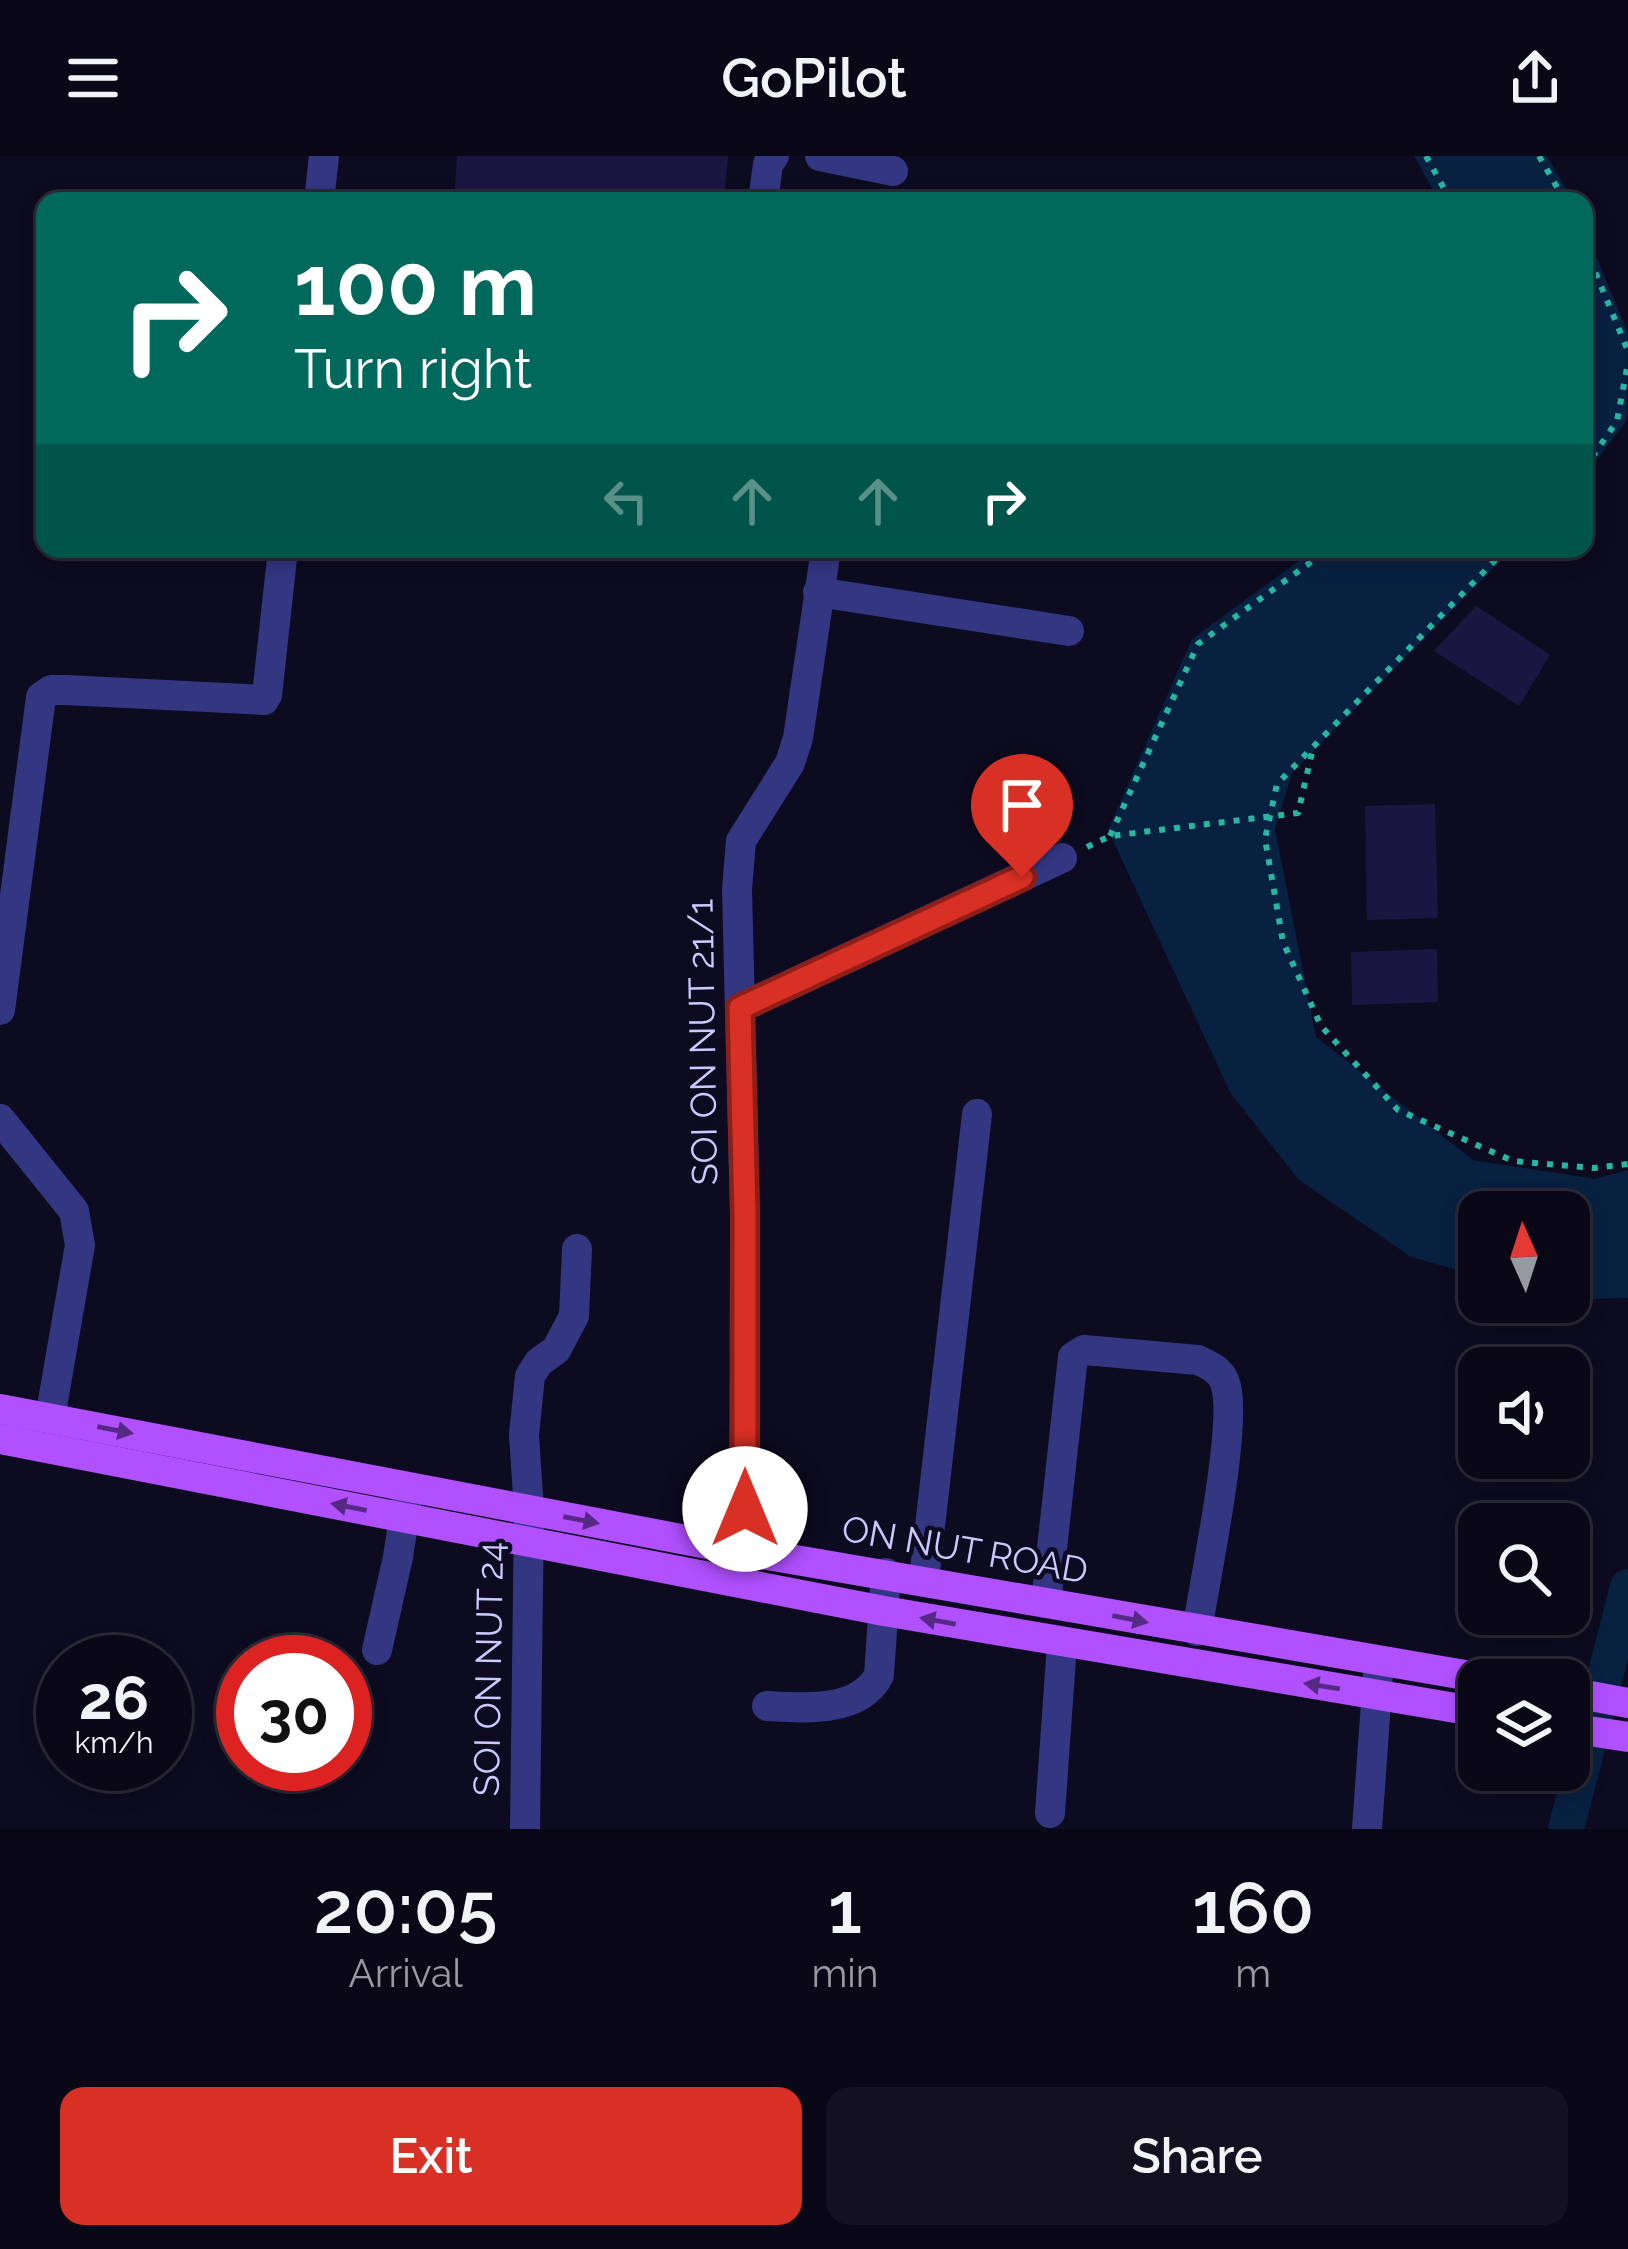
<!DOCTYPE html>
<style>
body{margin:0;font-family:Raleway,sans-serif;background:#131120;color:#f1f3f6;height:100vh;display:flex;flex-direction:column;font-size:45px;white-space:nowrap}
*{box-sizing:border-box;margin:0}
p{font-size:39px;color:#999aa1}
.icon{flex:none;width:66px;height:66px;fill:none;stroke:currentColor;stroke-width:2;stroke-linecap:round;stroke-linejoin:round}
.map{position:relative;height:1673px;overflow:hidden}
.sheet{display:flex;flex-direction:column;background:#0a0817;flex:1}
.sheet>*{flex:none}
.banner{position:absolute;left:36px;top:36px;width:1557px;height:366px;border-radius:24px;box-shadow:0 6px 18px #0003,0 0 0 3px #2a2936;background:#00695c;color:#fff;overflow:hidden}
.needle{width:78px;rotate:357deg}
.controls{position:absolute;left:1458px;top:1035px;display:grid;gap:24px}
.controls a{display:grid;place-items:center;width:132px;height:132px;border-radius:24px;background:#0a0817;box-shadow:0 6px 18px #0003,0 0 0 3px #2a2936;font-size:60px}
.speed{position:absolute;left:36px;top:1479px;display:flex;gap:24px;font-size:60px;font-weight:700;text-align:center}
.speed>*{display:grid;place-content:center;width:156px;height:156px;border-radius:50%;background:#0a0817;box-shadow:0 6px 18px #0003,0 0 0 3px #2a2936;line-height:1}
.speed small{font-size:30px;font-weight:400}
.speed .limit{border:18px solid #d22;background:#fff;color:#111}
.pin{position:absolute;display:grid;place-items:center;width:102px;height:102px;color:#fff;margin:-123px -51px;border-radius:50% 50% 50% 0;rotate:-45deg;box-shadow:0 0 12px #0007}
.pin .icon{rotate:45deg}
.me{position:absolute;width:132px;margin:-66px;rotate:0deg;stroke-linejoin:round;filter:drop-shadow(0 0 9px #0008)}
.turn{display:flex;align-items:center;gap:42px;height:252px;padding:0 60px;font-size:54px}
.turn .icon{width:156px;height:156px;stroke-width:2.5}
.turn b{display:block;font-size:84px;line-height:102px}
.lanes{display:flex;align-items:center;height:114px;padding:0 60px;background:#0003;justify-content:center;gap:60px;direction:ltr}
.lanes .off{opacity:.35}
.eta{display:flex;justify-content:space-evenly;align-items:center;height:204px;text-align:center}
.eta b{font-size:72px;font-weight:600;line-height:84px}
.button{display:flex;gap:24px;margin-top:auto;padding:24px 60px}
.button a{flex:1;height:138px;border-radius:24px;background:#d93025;color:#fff;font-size:48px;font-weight:600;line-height:138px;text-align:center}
.button a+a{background:#131120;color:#f1f3f6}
header{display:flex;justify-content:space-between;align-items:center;height:156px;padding:0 60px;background:#0a0817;font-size:54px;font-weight:600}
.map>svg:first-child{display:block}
.water{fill:#082141}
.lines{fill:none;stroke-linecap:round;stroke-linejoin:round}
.canal{stroke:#082141;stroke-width:36}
.building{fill:#1b1641}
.path{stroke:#26b6a2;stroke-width:6;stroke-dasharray:6 9;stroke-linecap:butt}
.minor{stroke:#333681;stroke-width:30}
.major{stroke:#b050ff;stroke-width:30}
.oneway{fill:#562a84}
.route-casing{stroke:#8d1f18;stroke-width:30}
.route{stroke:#d93025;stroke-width:21}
.labels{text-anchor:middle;stroke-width:9;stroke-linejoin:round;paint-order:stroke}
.street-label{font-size:36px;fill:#cbc9ff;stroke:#0d0b1f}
</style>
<header><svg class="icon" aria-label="menu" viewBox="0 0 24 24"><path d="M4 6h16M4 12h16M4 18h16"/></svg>GoPilot<svg class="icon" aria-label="share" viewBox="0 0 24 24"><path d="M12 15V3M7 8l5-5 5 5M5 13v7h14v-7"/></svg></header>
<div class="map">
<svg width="1628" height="1673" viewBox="0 0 1628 1673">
<rect width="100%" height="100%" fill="#0d0b1f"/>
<g class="water">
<polygon points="1414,0 1547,0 1573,45 1439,45"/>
<polygon points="1584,71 1628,177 1627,264 1584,320"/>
<polygon points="1315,393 1512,393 1292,617 1275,673 1316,881 1473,1004 1595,1023 1628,1014 1628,1142 1569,1143 1569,1056 1479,1056 1479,1120 1411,1101 1298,1023 1231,938 1108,674 1192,483"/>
</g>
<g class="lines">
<polyline class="canal" points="1566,1673 1628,1431"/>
</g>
<g class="building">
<polygon points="457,0 728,0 724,45 454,44"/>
<polygon points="1476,450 1550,499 1519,550 1434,495"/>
<polygon points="1435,648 1438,762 1367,764 1365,650"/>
<polygon points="1437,793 1438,846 1352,849 1351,796"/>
</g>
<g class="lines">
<g class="path">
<polyline points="1426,0 1451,45"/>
<polyline points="1539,0 1565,45"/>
<polyline points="1584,89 1628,195"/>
<polyline points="1584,313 1617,265 1628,207"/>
<polyline points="1506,393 1277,628 1265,683 1283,786 1321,870 1398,954 1513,1005 1594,1012 1628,1008"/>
<polyline points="1110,680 1198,488 1329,393"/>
<polyline points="1087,691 1110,680 1298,657 1313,592"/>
</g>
<g class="minor">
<polyline points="820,0 893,15"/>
<polyline points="319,45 324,0"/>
<polyline points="763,45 768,8 774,0"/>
<polyline points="818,436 1069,475"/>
<polyline points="740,852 1062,702"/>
<polyline points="0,854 41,541 51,534 66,534 264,544 267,539 283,393"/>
<polyline points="0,963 74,1055 80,1089 50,1262"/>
<polyline points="744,1395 745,1058 737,733 741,685 790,607 798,582 826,393"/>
<polyline points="924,1423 977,958"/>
<path d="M1046,1447L1073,1201L1084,1194L1198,1204C1209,1209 1221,1214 1225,1227C1239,1265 1204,1427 1197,1475"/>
<polyline points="377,1494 398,1401 408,1336"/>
<path d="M767,1550C804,1552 860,1557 879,1519L886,1417"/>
<polyline points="1050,1657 1062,1488"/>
<polyline points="525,1673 529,1354 524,1279 530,1220 539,1206 556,1194 574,1160 577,1093"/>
<polyline points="1367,1673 1379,1505"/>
</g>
<g class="major">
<polyline points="0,1253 744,1395 1494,1524"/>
<polyline points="0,1283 884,1455 1479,1556"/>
<polyline points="1569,1536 1628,1547"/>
<polyline points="1569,1572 1628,1581"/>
</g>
</g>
<defs><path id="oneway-solid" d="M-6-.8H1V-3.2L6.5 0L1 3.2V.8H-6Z" transform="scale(3)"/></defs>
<g class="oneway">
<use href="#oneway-solid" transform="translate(115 1274) rotate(11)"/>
<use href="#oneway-solid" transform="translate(349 1351) rotate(-169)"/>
<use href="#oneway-solid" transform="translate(581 1364) rotate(11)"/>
<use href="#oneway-solid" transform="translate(1130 1463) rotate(11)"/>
<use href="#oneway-solid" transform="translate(938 1465) rotate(-170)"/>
<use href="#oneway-solid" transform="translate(1322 1530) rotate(-171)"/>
</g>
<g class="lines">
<g class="route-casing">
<polyline id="route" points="745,1353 745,1058 740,852 1022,721"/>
</g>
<use href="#route" class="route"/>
</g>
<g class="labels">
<g class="street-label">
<text transform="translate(702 886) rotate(-91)" y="13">SOI ON NUT 21/1</text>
<text transform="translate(965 1393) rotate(10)" y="13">ON NUT ROAD</text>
<text transform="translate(488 1513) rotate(-89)" y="13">SOI ON NUT 24</text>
</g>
</g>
</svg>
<div class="controls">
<a><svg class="needle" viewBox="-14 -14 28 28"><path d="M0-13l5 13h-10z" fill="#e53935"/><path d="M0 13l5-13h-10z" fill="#999aa1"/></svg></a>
<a><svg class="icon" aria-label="sound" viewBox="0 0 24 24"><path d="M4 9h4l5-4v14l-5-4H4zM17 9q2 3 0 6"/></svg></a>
<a><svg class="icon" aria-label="search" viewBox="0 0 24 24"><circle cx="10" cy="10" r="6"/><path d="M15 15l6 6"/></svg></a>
<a><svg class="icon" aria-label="layers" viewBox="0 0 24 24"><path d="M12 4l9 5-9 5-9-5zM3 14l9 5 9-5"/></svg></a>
</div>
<div class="speed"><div>26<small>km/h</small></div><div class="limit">30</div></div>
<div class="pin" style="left:1022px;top:721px;background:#d93025"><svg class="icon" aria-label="arrive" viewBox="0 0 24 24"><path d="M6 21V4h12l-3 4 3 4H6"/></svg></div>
<svg class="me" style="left:745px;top:1353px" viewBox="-20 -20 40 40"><circle r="19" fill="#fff"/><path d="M0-13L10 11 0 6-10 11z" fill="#d93025"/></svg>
<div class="banner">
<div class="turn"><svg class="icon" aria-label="right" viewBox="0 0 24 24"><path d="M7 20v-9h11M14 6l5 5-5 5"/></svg><div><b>100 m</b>Turn right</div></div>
<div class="lanes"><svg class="icon off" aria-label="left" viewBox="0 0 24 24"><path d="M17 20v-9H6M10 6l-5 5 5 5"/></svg><svg class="icon off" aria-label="ahead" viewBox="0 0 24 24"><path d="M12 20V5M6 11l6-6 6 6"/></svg><svg class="icon off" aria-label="ahead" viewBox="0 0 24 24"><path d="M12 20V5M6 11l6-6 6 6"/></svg><svg class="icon" aria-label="right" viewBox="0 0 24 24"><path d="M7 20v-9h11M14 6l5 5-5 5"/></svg></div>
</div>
</div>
<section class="sheet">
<div class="eta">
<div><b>20:05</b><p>Arrival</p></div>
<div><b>1</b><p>min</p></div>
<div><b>160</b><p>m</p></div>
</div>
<div class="button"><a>Exit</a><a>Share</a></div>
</section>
